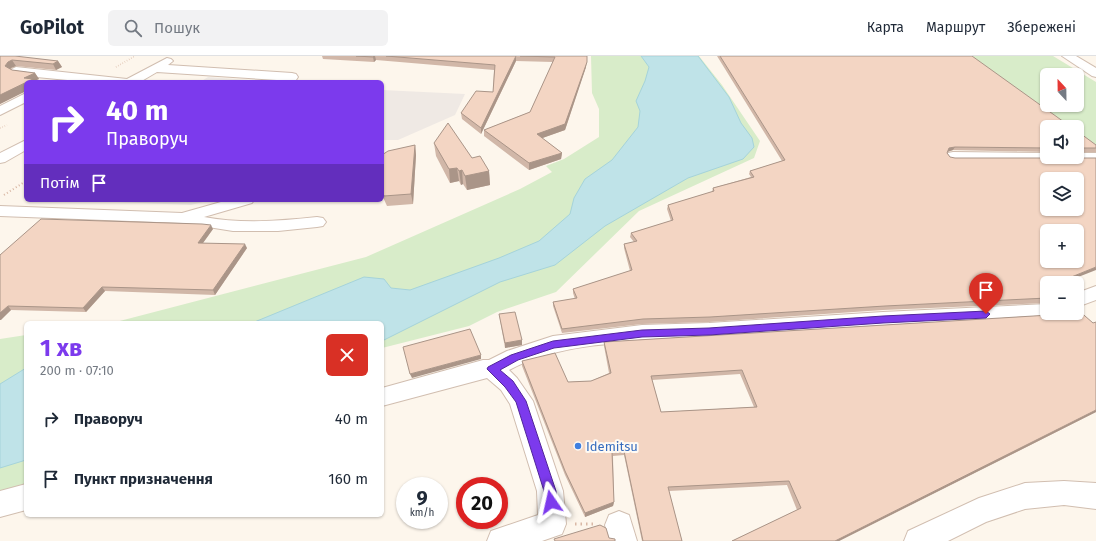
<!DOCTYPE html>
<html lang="uk">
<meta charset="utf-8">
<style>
body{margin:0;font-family:"Fira Sans",sans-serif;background:#f2f2f3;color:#1f2937;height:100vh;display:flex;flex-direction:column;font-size:15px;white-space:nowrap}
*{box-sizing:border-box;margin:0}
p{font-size:13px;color:#747a83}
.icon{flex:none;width:22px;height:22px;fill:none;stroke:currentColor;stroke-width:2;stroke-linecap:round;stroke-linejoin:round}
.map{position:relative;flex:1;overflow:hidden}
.drawer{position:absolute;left:24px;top:265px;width:360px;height:196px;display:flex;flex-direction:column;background:#fff;border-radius:6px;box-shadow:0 1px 3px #0004}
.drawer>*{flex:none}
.guide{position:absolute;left:24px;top:24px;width:360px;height:122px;border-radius:6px;box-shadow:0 1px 3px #0004;background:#7c3aed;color:#fff;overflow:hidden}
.needle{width:26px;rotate:338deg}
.fabs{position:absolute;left:1040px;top:12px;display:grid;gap:8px}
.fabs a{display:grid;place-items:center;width:44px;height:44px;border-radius:6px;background:#fff;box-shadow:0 1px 3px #0004;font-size:20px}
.speed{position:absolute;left:396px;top:421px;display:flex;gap:8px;font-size:20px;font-weight:700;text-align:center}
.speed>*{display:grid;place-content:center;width:52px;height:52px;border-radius:50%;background:#fff;box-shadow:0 1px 3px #0004;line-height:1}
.speed small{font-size:10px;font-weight:400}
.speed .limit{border:6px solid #d22;background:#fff;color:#111}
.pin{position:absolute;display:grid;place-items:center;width:34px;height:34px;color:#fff;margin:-41px -17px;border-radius:50% 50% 50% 0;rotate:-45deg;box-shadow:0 0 4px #0007}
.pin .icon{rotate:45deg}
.me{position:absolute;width:44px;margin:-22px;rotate:349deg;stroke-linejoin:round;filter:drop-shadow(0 0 3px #0008)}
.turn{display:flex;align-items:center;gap:14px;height:84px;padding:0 16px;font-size:18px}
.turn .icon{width:52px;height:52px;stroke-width:2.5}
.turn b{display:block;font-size:28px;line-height:34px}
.then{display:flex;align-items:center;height:38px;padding:0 16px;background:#0003;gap:8px;font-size:15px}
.round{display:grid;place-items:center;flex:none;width:42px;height:42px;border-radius:6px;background:#f2f2f3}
.overview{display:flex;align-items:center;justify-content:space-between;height:68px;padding:0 16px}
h1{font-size:24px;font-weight:700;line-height:30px;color:#7c3aed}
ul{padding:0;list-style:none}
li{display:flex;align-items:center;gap:12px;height:60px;padding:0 16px}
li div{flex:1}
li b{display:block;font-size:15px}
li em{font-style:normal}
header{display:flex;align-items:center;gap:24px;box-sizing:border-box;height:56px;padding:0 20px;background:#fff;border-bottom:1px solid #e0e1e3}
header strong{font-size:19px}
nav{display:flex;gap:22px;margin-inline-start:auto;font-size:14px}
.search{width:280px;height:36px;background:#f2f2f3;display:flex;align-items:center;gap:10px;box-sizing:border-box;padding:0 14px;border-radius:6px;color:#747a83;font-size:15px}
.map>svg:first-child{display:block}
.industrial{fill:#efe9e4}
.green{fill:#d8ecc9;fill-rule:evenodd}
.water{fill:#bfe3e8;stroke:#a5d3da}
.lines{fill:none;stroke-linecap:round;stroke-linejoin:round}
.minor-casing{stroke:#d1beb0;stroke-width:2}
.path-far2{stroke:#d9b8a5;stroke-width:1.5;stroke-dasharray:0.5 2;stroke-linecap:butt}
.path-far1{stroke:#d9b8a5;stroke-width:2;stroke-dasharray:1 2.5;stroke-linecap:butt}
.path{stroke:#d9b8a5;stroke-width:3;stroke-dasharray:1.5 4;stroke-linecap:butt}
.minor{fill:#fff;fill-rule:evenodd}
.wall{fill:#d1b7a8;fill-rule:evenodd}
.shaded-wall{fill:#aa9588}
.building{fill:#f3d5c3;stroke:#aa9588;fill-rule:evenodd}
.route{fill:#7c3aed;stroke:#51269a}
.shop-dot{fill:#3f7fe0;stroke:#fffaf3;stroke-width:1.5}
.labels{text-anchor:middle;stroke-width:4;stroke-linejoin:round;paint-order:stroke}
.near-shop-label{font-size:13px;fill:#366cbe;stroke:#fffaf3;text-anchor:start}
</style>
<header>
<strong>GoPilot</strong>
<div class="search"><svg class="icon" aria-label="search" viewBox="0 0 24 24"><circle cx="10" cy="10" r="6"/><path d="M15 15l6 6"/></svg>Пошук</div>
<nav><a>Карта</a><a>Маршрут</a><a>Збережені</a></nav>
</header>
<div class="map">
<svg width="1096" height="485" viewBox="0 0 1096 485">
<rect width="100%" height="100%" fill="#fdf6ec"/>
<g class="industrial">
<polygon points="208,21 277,26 200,26"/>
<polygon points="382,34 465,38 455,59 398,84 382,84"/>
<polygon points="67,144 211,144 191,149"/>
</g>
<g class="green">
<polygon points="591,0 699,0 722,29 760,85 754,102 639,155 556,236 497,256 469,270 382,292 382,267 112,267 366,201 520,133 552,116 546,110 564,103 599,81 599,53 592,37"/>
<path d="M966,0H1053L1096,26V95L1077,81V71H1064ZM1047,19H1077V49H1047Z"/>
<polygon points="26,279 26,431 0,438 0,283"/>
</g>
<g class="water">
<polygon points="641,0 698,0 729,41 741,67 752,82 754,91 743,103 688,122 605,170 555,209 500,226 382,285 382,267 252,267 364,221 384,223 391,232 410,234 499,202 539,185 570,158 574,142 585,123 612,104 638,71 640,55 636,45 645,25 649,11"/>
<polygon points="26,312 26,404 0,412 0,328"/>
</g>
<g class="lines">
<g class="minor-casing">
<g id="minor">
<polygon points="1062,0 1076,0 1096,12 1096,21 1092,20"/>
<polygon points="167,2 171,3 173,5 168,9 292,17 296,18 298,21 296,24 292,25 157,16 140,26 88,26 16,19 12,17 10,15 12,13 16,11 127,23"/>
<polygon points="26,37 26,46 0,59 0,50"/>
<polygon points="26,84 26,94 5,106 0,107 0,97"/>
<polygon points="953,96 1047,97 1047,101 1077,101 1077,97 1096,97 1096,105 953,104 948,103 946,100 948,97"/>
<path d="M228,144H254L252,147L204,161C241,168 280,165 317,161L323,162L326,166L323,170L317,171L278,175H233L183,167L0,160V150L182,157Z"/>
<polygon points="1096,230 1096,244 1077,251 1077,237"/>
<path d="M1047,248V257H1056L1054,260L1047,262C935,268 824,275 713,282C646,287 569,282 509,314L517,322L533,345L563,435L566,468L562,478L542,485H487L491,475L538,459L537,435L510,348L501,334L487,322L382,350V332L483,304H489L507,295L553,280L642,269L709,267L883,256Z"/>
<polygon points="1064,425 1096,427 1096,453 1064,449 1025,453 986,466 948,485 904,485 908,475 979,442 1025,427"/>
<polygon points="26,428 26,454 0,461 0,435"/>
<polygon points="619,455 629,459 637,485 609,485 605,469 609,459"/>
</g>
</g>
<g class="path-far2">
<polyline points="116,11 135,0"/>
<polyline points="0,72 7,69"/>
</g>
<polyline class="path-far1" points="4,139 26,125"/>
<polyline class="path" points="575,468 596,468"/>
<use href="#minor" class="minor"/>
</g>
<g class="wall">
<polygon points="0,0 58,5 62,11 56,14 16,10 11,12 10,13 12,14 35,17 39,23 34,25 35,26 26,26 26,35 0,48"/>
<polygon points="322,0 587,0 586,11 565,74 542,82 562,97 561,103 529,114 484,80 484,74 530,56 553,6 516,5 481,78 462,63 461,57 493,36 494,14 376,4 374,6 323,3"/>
<polygon points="717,0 972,0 1047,71 1047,96 953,94 947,96 947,97 1047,227 1047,247 883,254 709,266 642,268 562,277 553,250 553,246 575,243 573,237 573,233 630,215 624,192 624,188 634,186 630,181 631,177 671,165 667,153 668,149 712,136 713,132 751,121 749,118 750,115 782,105"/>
<polygon points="1077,75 1096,89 1096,96 1078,96 1077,97"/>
<polygon points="434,87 472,102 489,115 490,129 467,134 463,128 461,129 459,125 450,127 436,100"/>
<polygon points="415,89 416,99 413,148 387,150 382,139 382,99"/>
<polygon points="213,173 203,187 247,192 215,239 105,235 86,256 11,254 0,264 0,199"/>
<path d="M1057,257H1077L1096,356L839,485H732L797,454L787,429L669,435L682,485H642L624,399L613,400L614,446L613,450L585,461L565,419L522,310V305L568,326L591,325L609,317L604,290V286L1050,259ZM740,318L754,351L661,356L652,324Z"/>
<polygon points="499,258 522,284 522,289 505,292"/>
</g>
<g class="shaded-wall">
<polygon points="374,0 375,0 376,4 374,6 373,1"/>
<polygon points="516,0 516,5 481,78 481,72"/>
<polygon points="587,0 586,11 565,74 537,84 537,78"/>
<polygon points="12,4 16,10 11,12 9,16 5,10 8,6"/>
<polygon points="58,5 62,11 56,14 53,8"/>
<polygon points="35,17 39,23 34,25 35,26 27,26 24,22"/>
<polygon points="26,26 26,35 0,48 0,39"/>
<polygon points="415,89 416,99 413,148 411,138"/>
<polygon points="955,91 953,94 947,96 949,92"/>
<polygon points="562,97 561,103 529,114 529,107"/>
<polygon points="457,112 459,125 450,127 449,113"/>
<polygon points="462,114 463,128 461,129 459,115"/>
<polygon points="489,115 490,129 467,134 465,120"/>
<polygon points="211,169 213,173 200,191 198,187"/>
<polygon points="245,188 247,192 215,239 213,234"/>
<polygon points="1096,211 1096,214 1063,227 1064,224"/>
<polygon points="102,231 105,235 86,256 83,252"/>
<polygon points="8,250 11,254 1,264 0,264 0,257"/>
<polygon points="522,284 522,289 505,292 505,287"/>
<polygon points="481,299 481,303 412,322 410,318"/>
<polygon points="1096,354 1096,356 839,485 835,485"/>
<polygon points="614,446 613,450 585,461 585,457"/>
</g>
<g class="building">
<polygon points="0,0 15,0 58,5 53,8 12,4 8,6 5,10 12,14 35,17 24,22 33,23 0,39"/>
<polygon points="356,0 374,0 373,1"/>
<polygon points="386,0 516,0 481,72 461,57 476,35 493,36 495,9"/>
<polygon points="520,0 587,0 587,6 565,68 537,78 562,97 529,107 484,74 530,56 555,1"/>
<path d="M720,0H972L1071,71H1047V92L955,91L949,92L947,97L950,101L955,102H1096V211L1064,224L1070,227H1047V242L885,250L710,261L643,263L562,273L553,246L577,242L573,233L632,214L624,188L637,185L631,177L673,164L668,149L714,135L713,132L754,121L750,115L785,104ZM1047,123H1077V153H1047ZM1047,175H1077V205H1047Z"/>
<polygon points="448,67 472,102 480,100 489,115 465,120 462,114 459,115 457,112 449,113 434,87"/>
<polygon points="1077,75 1096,89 1096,92 1078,92 1078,96 1077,96"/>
<polygon points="415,89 411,138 384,140 382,134 382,99 388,95"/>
<polygon points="41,163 202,168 211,169 198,187 245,188 213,234 102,231 83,252 8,250 0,257 0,199"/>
<path d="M1077,253L1093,267L1096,266V354L835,485H732L801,452L789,425L668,431L682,485H643L624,395L612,396L614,446L585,457L565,415L522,305L555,297L568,326L591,325L611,317L604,286L1050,259L1058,257H1077ZM742,314L757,351L661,356L651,320Z"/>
<polygon points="515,256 522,284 505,287 499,258"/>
<polygon points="470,273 481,299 410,318 403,291"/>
<polygon points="600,469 606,472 609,482 615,483 615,485 555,485 554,483"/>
</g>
<polygon class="route" points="986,255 990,258 986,262 883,267 709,279 642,281 554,292 518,304 500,314 513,325 526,345 556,435 557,446 555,450 551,452 546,450 544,435 516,346 505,331 487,313 488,311 511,299 553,285 642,274 709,272 883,260"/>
<circle class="shop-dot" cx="578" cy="390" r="4"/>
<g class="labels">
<g class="near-shop-label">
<text x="586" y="395">Idemitsu</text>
</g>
</g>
</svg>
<div class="fabs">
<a><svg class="needle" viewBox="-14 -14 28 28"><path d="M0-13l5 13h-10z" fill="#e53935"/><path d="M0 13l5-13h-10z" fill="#747a83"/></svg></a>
<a><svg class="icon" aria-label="sound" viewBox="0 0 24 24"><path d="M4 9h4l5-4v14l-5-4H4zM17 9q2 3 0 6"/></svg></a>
<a><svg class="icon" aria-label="layers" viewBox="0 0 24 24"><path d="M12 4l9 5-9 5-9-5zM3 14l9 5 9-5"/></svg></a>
<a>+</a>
<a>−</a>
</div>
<div class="speed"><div>9<small>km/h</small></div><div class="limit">20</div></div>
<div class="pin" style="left:986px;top:258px;background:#d93025"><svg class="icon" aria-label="arrive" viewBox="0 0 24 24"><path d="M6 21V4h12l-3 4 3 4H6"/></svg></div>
<svg class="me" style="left:551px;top:446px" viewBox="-20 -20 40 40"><path d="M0-17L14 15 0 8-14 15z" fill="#7c3aed" stroke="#fff" stroke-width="4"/></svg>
<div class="guide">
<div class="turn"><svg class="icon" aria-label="right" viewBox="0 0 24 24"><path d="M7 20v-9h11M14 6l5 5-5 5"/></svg><div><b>40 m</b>Праворуч</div></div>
<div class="then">Потім<svg class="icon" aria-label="arrive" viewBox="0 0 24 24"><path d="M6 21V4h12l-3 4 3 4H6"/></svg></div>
</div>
<section class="drawer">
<div class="overview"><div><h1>1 хв</h1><p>200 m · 07:10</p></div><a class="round" style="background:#d93025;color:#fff"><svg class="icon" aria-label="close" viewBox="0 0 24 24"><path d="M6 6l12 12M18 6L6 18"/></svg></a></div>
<ul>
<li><svg class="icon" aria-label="right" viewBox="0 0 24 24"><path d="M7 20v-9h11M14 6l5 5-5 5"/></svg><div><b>Праворуч</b></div><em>40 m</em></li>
<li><svg class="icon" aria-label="arrive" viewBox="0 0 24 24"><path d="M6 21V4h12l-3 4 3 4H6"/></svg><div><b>Пункт призначення</b></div><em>160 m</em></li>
</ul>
</section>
</div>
